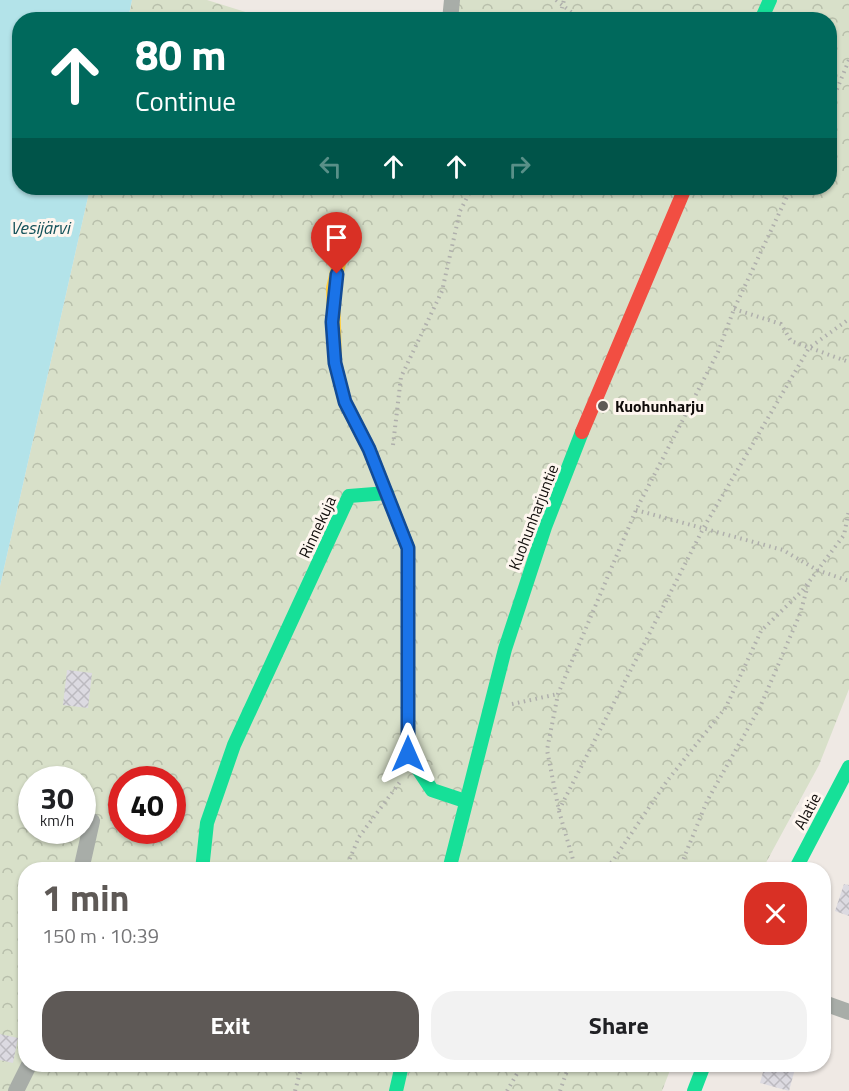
<!DOCTYPE html>
<meta charset="utf-8">
<style>
body{margin:0;font-family:"Titillium Web",sans-serif;background:#f2f2f2;color:#202124;height:100vh;display:flex;flex-direction:column;font-size:22px;white-space:nowrap}
*{box-sizing:border-box;margin:0}
p{font-size:20px;color:#757577}
.icon{flex:none;width:33px;height:33px;fill:none;stroke:currentColor;stroke-width:2;stroke-linecap:round;stroke-linejoin:round}
.map{position:relative;flex:1;overflow:hidden}
.panel{position:absolute;left:18px;top:862px;width:813px;height:210px;display:flex;flex-direction:column;background:#fff;border-radius:24px;box-shadow:0 2px 4px #0004}
.panel>*{flex:none}
.banner{position:absolute;left:12px;top:12px;width:825px;height:183px;border-radius:24px;box-shadow:0 2px 4px #0004;background:#00695c;color:#fff;overflow:hidden}
.speed{position:absolute;left:18px;top:766px;display:flex;gap:12px;font-size:30px;font-weight:700;text-align:center}
.speed>*{display:grid;place-content:center;width:78px;height:78px;border-radius:50%;background:#fff;box-shadow:0 2px 4px #0004;line-height:1}
.speed small{font-size:15px;font-weight:400}
.speed .limit{border:9px solid #d22;background:#fff;color:#111}
.pin{position:absolute;display:grid;place-items:center;width:51px;height:51px;color:#fff;margin:-62px -26px;border-radius:50% 50% 50% 0;rotate:-45deg;box-shadow:0 0 6px #0007}
.pin .icon{rotate:45deg}
.me{position:absolute;width:66px;margin:-33px;rotate:0deg;stroke-linejoin:round;filter:drop-shadow(0 0 4px #0008)}
.turn{display:flex;align-items:center;gap:21px;height:126px;padding:0 24px;font-size:27px}
.turn .icon{width:78px;height:78px;stroke-width:2.5}
.turn b{display:block;font-size:42px;line-height:51px}
.lanes{display:flex;align-items:center;height:57px;padding:0 24px;background:#0003;justify-content:center;gap:30px;direction:ltr}
.lanes .off{opacity:.35}
.round{display:grid;place-items:center;flex:none;width:63px;height:63px;border-radius:24px;background:#f2f2f2}
.summary{display:flex;align-items:center;justify-content:space-between;height:102px;padding:0 24px}
h1{font-size:36px;font-weight:700;line-height:45px;color:#5e5956}
.cta{display:flex;gap:12px;margin-top:auto;padding:12px 24px}
.cta a{flex:1;height:69px;border-radius:24px;background:#5e5956;color:#fff;font-size:24px;font-weight:700;line-height:69px;text-align:center}
.cta a+a{background:#f2f2f2;color:#202124}
.map>svg:first-child{display:block}
.forest{fill:url(#forest-crowns);fill-rule:evenodd}
.water{fill:#b3e3e9}
.building{fill:url(#building-cross-hatch)}
.lines{fill:none;stroke-linecap:round;stroke-linejoin:round}
.path{stroke:#afafac;stroke-width:4;stroke-dasharray:1.5 4.5;stroke-linecap:butt}
.street{stroke:#a8ada8;stroke-width:16}
.fast{stroke:#16e098;stroke-width:14}
.slow{stroke:#ffcf43;stroke-width:14}
.jam{stroke:#f24e42;stroke-width:14}
.route-casing{stroke:#114b97;stroke-width:15}
.route{stroke:#1a73e8;stroke-width:10}
.poi-dot{fill:#5e5956;stroke:#fef6ef;stroke-width:2}
.labels{text-anchor:middle;stroke-width:6;stroke-linejoin:round;paint-order:stroke}
.poi-label{font-size:16px;font-weight:bold;fill:#100c0a;stroke:#fef6ef;text-anchor:start}
.street-label{font-size:16px;fill:#100c0a;stroke:#fef6ef}
.water-label{font-size:18px;font-style:italic;fill:#14525a;stroke:#fef6ef}
</style>
<div class="map">
<svg width="849" height="1091" viewBox="0 0 849 1091">
<defs>
<pattern id="forest-crowns" width="20" height="18" patternUnits="userSpaceOnUse" patternTransform="scale(1.5)"><rect width="20" height="18" fill="#d8e0c9"/><path d="M2 6a3 3 0 1 1 6 0M12 15a3 3 0 1 1 6 0" fill="none" stroke="#b8bfab"/></pattern>
<pattern id="building-cross-hatch" width="8" height="8" patternUnits="userSpaceOnUse" patternTransform="scale(1.5)"><rect width="8" height="8" fill="#dcdae1"/><path d="M0 0l8 8M0 8l8-8" fill="none" stroke="#bcbac0"/></pattern>
</defs>
<rect width="100%" height="100%" fill="#efe9e4"/>
<g class="forest">
<polygon points="132,0 207,0 268,19 128,20"/>
<path d="M452,0H849V689L819,765L762,870H26V1065H672L662,1091H0V586L90,188H830V20L450,19ZM32,780H82V831H32ZM122,780H172V831H122Z"/>
</g>
<polygon class="water" points="0,0 132,0 128,19 20,20 20,188 90,188 0,586"/>
<g class="building">
<polygon points="67,670 92,673 88,708 63,705"/>
<polygon points="844,884 849,885 849,916 835,911"/>
<polygon points="0,1034 18,1038 13,1063 0,1060"/>
<polygon points="765,1065 796,1065 789,1091 760,1083"/>
</g>
<g class="lines">
<g class="path">
<polyline points="556,0 581,20"/>
<polyline points="559,20 564,0"/>
<polyline points="830,106 849,60"/>
<polyline points="734,309 781,324 791,341 849,362"/>
<polyline points="393,445 401,377 442,291 460,211 472,188"/>
<polyline points="636,510 783,550 817,570 849,581"/>
<polyline points="512,704 558,694"/>
<polyline points="559,810 704,527 809,348 849,319"/>
<polyline points="172,811 188,809"/>
<polyline points="110,819 122,817"/>
<polyline points="345,870 359,837 400,782"/>
<polyline points="576,870 559,811 547,750 558,694 636,510 718,352 734,309 791,188"/>
<polyline points="601,870 612,862 667,781 726,707 761,631 802,591 844,535 849,510"/>
<polyline points="679,870 707,801 760,707 800,614 808,585"/>
<polyline points="295,1091 302,1065"/>
<polyline points="507,1091 522,1065"/>
<polyline points="560,1091 569,1065"/>
</g>
<g class="street">
<polyline points="450,20 452,0"/>
<polyline points="81,870 92,821"/>
<polyline points="824,1003 849,1012"/>
<polyline points="16,1091 29,1065"/>
</g>
<g class="fast">
<polyline points="761,20 770,0"/>
<polyline points="401,530 408,548 408,754 432,790 465,801"/>
<polyline points="202,870 207,823 234,745 349,496 387,493"/>
<polyline points="449,870 505,649 545,527 582,432"/>
<polyline points="795,870 849,767"/>
<polyline points="396,1091 402,1065"/>
<polyline points="694,1091 704,1065"/>
</g>
<polyline class="slow" points="340,259 333,288 335,363 345,402 369,449 401,530"/>
<polyline class="jam" points="582,432 685,188"/>
</g>
<g class="lines">
<g class="route-casing">
<polyline id="route" points="337,274 332,322 335,363 345,402 369,449 408,548 408,754"/>
</g>
<use href="#route" class="route"/>
</g>
<circle class="poi-dot" cx="603" cy="406" r="6"/>
<g class="labels">
<g class="poi-label">
<text x="615" y="412">Kuohunharju</text>
</g>
<g class="street-label">
<text transform="translate(533 517) rotate(-69)" y="6">Kuohunharjuntie</text>
<text transform="translate(317 527) rotate(-65)" y="6">Rinnekuja</text>
<text transform="translate(807 811) rotate(-62)" y="6">Alatie</text>
</g>
<g class="water-label">
<text x="40" y="234">Vesijärvi</text>
</g>
</g>
</svg>
<div class="speed"><div>30<small>km/h</small></div><div class="limit">40</div></div>
<div class="pin" style="left:337px;top:274px;background:#d93025"><svg class="icon" aria-label="arrive" viewBox="0 0 24 24"><path d="M6 21V4h12l-3 4 3 4H6"/></svg></div>
<svg class="me" style="left:408px;top:754px" viewBox="-20 -20 40 40"><path d="M0-17L14 15 0 8-14 15z" fill="#1a73e8" stroke="#fff" stroke-width="4"/></svg>
<div class="banner">
<div class="turn"><svg class="icon" aria-label="ahead" viewBox="0 0 24 24"><path d="M12 20V5M6 11l6-6 6 6"/></svg><div><b>80 m</b>Continue</div></div>
<div class="lanes"><svg class="icon off" aria-label="left" viewBox="0 0 24 24"><path d="M17 20v-9H6M10 6l-5 5 5 5"/></svg><svg class="icon" aria-label="ahead" viewBox="0 0 24 24"><path d="M12 20V5M6 11l6-6 6 6"/></svg><svg class="icon" aria-label="ahead" viewBox="0 0 24 24"><path d="M12 20V5M6 11l6-6 6 6"/></svg><svg class="icon off" aria-label="right" viewBox="0 0 24 24"><path d="M7 20v-9h11M14 6l5 5-5 5"/></svg></div>
</div>
<section class="panel">
<div class="summary"><div><h1>1 min</h1><p>150 m · 10:39</p></div><a class="round" style="background:#d93025;color:#fff"><svg class="icon" aria-label="close" viewBox="0 0 24 24"><path d="M6 6l12 12M18 6L6 18"/></svg></a></div>
<div class="cta"><a>Exit</a><a>Share</a></div>
</section>
</div>
